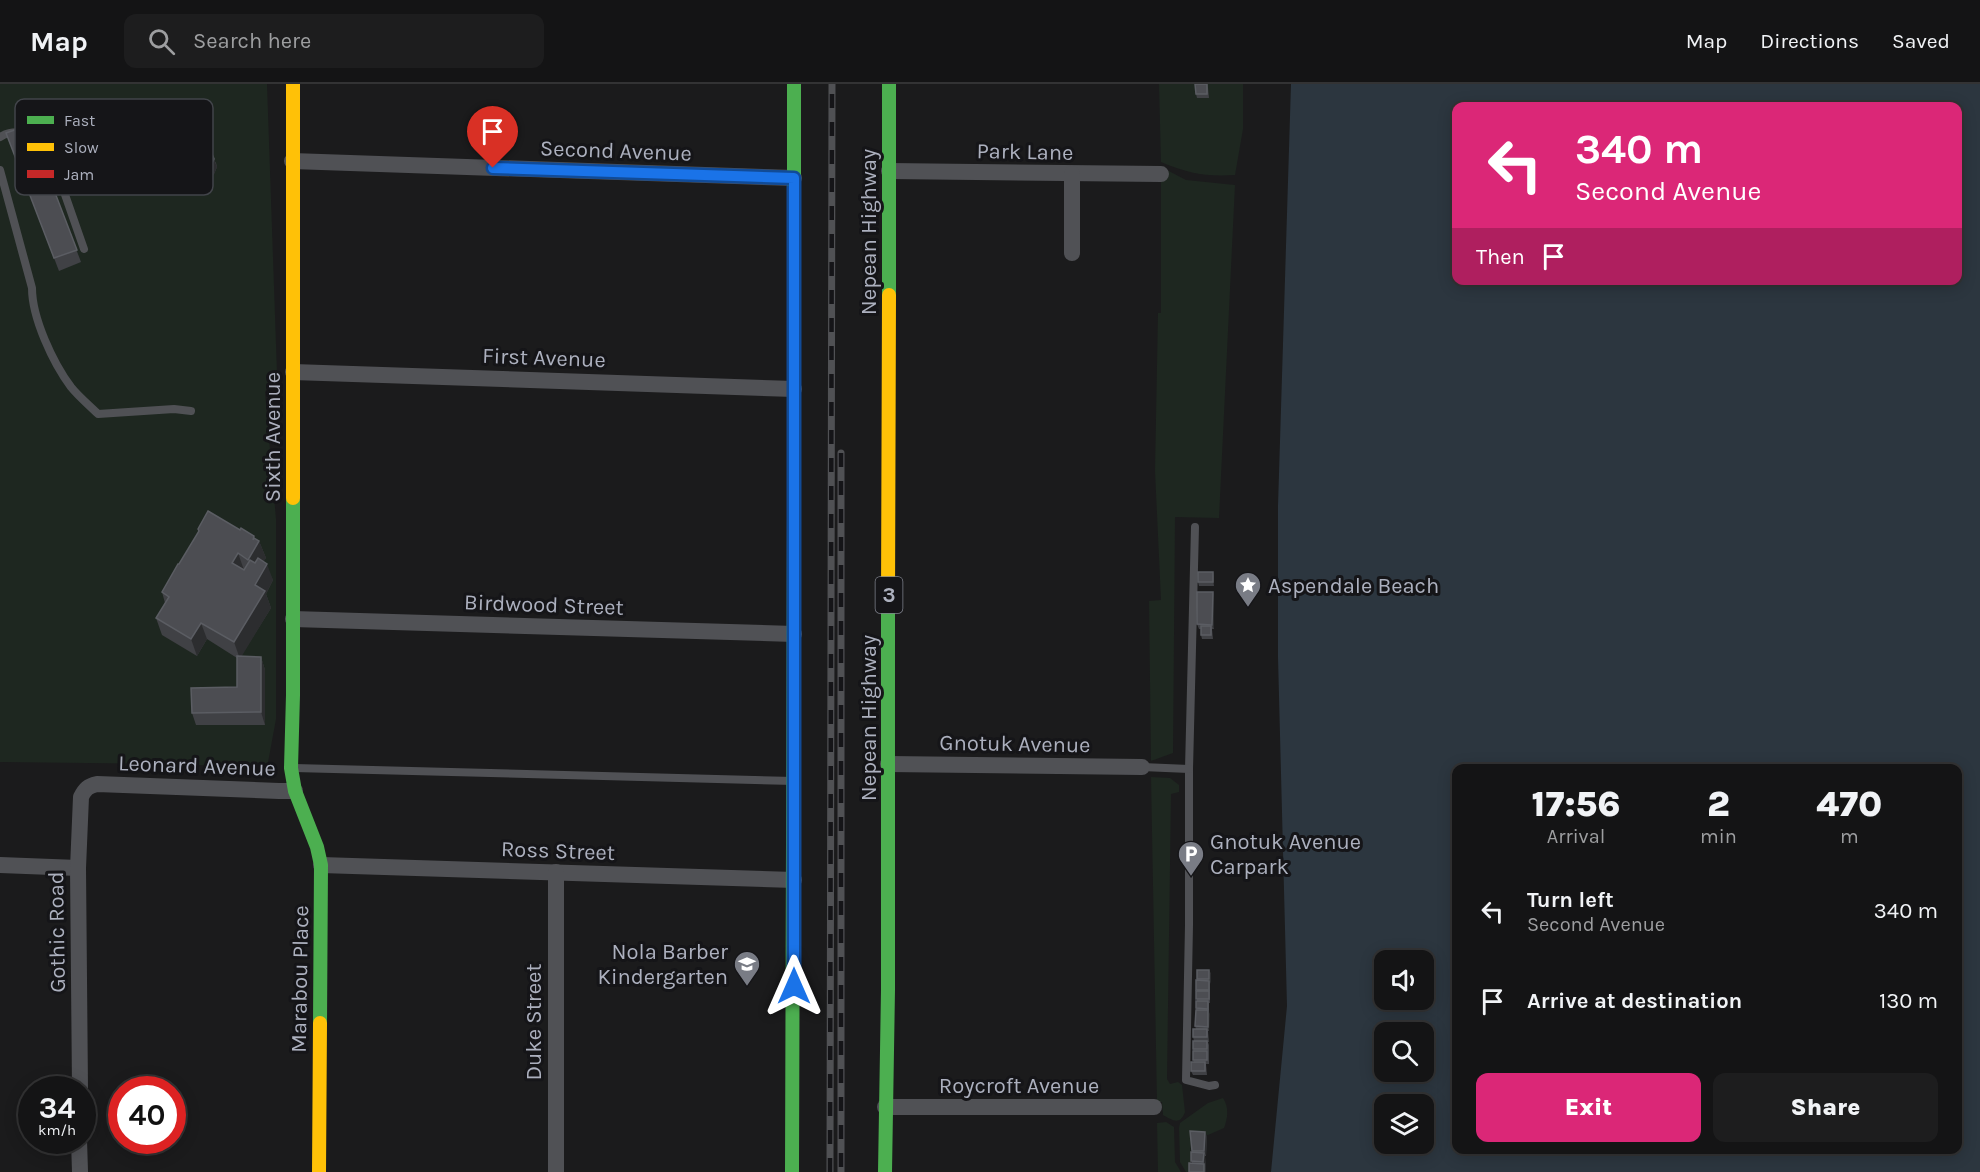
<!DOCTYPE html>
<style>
body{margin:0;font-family:Karla,sans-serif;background:#1d1d1e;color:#f1f3f6;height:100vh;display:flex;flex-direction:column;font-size:22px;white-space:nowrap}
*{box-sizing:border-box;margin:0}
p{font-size:20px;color:#9d9ea0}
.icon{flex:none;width:33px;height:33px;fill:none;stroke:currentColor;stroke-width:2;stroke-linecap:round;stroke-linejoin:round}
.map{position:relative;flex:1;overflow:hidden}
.sheet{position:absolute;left:1452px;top:680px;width:510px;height:390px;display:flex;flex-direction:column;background:#141415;border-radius:12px;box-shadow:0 3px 15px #0003,0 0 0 2px #333334}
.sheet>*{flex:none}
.banner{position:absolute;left:1452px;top:18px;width:510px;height:183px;border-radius:12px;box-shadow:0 3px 15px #0003,0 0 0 2px #333334;background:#db2777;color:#fff;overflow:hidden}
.fabs{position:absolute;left:1374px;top:866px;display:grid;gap:12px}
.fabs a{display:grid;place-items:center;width:60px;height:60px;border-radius:12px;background:#141415;box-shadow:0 3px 15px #0003,0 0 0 2px #333334;font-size:30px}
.speed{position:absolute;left:18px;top:992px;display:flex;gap:12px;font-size:30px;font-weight:700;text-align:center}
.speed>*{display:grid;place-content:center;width:78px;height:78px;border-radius:50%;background:#141415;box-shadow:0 3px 15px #0003,0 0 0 2px #333334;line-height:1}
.speed small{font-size:15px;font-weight:400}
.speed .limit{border:9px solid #d22;background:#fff;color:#111}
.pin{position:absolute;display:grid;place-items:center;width:51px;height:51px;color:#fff;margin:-62px -26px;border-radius:50% 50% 50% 0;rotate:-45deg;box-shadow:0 0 6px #0007}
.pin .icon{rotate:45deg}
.me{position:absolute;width:66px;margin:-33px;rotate:0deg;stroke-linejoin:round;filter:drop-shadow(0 0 4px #0008)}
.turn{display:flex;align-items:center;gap:21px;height:126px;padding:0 24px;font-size:27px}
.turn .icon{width:78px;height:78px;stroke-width:2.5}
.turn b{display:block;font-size:42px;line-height:51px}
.then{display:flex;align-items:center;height:57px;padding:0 24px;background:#0003;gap:12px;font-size:22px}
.eta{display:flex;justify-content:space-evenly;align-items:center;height:102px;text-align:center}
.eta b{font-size:36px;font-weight:800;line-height:42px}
.cta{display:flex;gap:12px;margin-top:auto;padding:12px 24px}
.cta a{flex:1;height:69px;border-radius:12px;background:#db2777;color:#fff;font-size:24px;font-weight:800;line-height:69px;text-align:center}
.cta a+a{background:#1d1d1e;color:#f1f3f6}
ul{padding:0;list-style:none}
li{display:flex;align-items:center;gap:18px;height:90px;padding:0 24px}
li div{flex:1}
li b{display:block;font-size:22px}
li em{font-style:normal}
header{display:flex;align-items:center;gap:36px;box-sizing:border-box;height:84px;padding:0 30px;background:#141415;border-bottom:2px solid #333334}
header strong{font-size:28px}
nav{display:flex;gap:33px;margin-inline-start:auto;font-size:21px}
.search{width:420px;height:54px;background:#1d1d1e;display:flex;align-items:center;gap:15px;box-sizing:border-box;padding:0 21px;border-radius:12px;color:#9d9ea0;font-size:22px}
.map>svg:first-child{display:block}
.green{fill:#1e2720}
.water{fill:#2c363f;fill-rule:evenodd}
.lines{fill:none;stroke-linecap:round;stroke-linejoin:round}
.lane{stroke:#505155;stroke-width:8}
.street{stroke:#505155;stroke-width:16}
.fast{stroke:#4caf50;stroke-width:14}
.slow{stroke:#ffc107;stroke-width:14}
.jam{stroke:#c62828;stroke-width:14}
.rail-casing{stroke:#505154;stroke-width:7}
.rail{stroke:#151518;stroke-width:4.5;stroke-dasharray:14;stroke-linecap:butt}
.wall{fill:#404145}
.shaded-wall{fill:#2c2d2f}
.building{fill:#4c4d52;stroke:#5b5d63;stroke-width:1.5}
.route-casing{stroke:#114b97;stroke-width:15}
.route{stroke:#1a73e8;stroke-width:10}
.labels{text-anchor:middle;stroke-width:6;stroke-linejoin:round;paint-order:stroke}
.shield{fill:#151518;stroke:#7f828c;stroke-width:1.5}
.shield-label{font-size:21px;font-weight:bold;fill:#acb0be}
.street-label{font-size:22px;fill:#acb0be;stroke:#151518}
.poi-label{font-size:22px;fill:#acb0be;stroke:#151518;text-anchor:start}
.key{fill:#151518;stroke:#42444a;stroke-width:1.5}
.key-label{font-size:16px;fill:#acb0be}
</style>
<header>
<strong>Map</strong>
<div class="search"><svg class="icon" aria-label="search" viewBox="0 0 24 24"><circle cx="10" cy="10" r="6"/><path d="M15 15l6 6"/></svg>Search here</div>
<nav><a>Map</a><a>Directions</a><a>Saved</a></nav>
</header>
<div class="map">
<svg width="1980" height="1088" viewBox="0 0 1980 1088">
<rect width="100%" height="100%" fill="#1b1b1c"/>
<g class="green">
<polygon points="0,0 267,0 277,289 265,308 276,435 276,635 267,684 174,680 0,678"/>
<path d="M1159,0H1243V45L1235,91C1206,93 1187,89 1161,78Z"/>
<polygon points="1165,85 1186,96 1235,101 1219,434 1175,433 1173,669 1151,677 1149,517 1161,516 1155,387 1158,229 1161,229 1161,94"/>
<path d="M1151,693L1170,694L1179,701V708L1171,710L1167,995L1170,1000L1178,998L1182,1001L1185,1028C1180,1042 1172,1036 1163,1031L1162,1018H1157Z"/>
<path d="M1223,1014C1229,1023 1228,1034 1224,1044L1208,1051L1191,1050L1190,1088H1186L1180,1078L1179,1044L1180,1039L1208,1019Z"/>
<polygon points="1166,1038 1174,1043 1175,1078 1181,1088 1158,1088 1157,1039"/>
</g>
<path class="water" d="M1291,0H1980V1088H1271L1287,922L1278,573V422ZM1456,22H1958V196H1456ZM1456,684H1958V1065H1456ZM1384,876H1424V915H1384ZM1384,948H1424V987H1384ZM1384,1020H1424V1059H1384Z"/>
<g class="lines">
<g class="lane">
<path d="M0,53C16,43 36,50 48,62L84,165"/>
<path d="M0,86L32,204C32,234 53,279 71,303C79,313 89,321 98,330L174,325L191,327"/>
<polyline points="1195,443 1189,685 1189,841 1186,996 1209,1002 1215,1001"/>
<polyline points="1142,683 1189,685"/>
<polyline points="294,684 794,697"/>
</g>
<g class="street">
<polyline points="292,77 794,94"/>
<polyline points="889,87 1161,90"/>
<polyline points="1072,90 1072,169"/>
<polyline points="293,288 794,305"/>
<polyline points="293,535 794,550"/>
<polyline points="888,680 1142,683"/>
<polyline points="0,781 78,784"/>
<polyline points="321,781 794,796"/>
<path d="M80,1005L78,784L81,713C85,705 88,702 97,700L279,707H295"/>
<polyline points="885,1023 1154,1023"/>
<polyline points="79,1056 80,1088"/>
<polyline points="556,1088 556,788"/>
</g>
<g class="fast">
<polyline points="794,0 794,224"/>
<polyline points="889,211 889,0"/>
<polyline points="293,414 293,611 291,684 295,707 317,763 321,781 320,939"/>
<polyline points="792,1088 794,432"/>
<polyline points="885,1088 888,906 888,518"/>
</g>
<g class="slow">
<polyline points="293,0 293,414"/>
<polyline points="888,518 889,211"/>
<polyline points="319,1088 320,939"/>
</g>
<polyline class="jam" points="794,224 794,432"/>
<g class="rail-casing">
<g id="rail">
<polyline points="841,369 841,1088"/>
<polyline points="830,1088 832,0"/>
</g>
</g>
<use href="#rail" class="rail"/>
</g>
<g class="wall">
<polygon points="1207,0 1208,4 1209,14 1197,14 1196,10"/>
<polygon points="29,41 81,178 59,187 6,49"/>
<polygon points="191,45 192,48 213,54 211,65 208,66 216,79 217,83 214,90 208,94 200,94 192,84 189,76 197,63 193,51 193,59 184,59 182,55"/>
<polygon points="240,446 259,457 266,474 263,477 273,496 266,510 271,524 241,572 261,573 265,586 265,641 196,641 192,629 237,603 237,574 207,555 197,572 162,551 156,534 165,519 162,508 179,480"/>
<polygon points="1214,492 1214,502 1199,502 1198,498"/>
<polygon points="1213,508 1214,513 1214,545 1212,545 1213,555 1202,555 1201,551 1201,545 1199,545 1197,540"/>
<polygon points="1209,886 1211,890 1210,900 1210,919 1209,919 1209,947 1208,947 1209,958 1208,958 1209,961 1209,980 1206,980 1207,991 1193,991 1191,987 1194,978 1193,976 1193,965 1194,957 1193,953 1196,945 1195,942 1196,924 1197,917 1197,895"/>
<polygon points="1207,1052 1206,1072 1205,1072 1206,1088 1189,1088 1192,1079 1192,1067"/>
</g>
<g class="shaded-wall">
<polygon points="210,45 213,54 211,65 208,56"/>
<polygon points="212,70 217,83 214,90 208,94 205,86"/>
<polygon points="254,452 257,461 259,457 266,474 254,492 248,476"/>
<polygon points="238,469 244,486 232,479"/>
<polygon points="267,480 273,496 266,510 271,524 240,575 234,558 255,501"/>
<polygon points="1213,488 1214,492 1214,502 1213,498"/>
<polygon points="1213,508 1214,513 1214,545 1212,541"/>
<polygon points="201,539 207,555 197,572 191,555"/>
<polygon points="261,573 265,586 265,641 261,628"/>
<polygon points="1209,886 1211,890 1211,900 1209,895"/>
<polygon points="1208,926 1210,930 1209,947 1208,943"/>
<polygon points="1205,1048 1207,1052 1206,1072 1204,1067"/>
<polygon points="1204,1069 1205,1073 1206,1088 1204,1088"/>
</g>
<g class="building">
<polygon points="1195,0 1207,0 1207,10 1196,10"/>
<polygon points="29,41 77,166 54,174 6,49"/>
<polygon points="197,62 206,63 212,70 214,75 211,81 205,86 197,85 189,76 191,68"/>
<polygon points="208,427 240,446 241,444 254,452 253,456 254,454 259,457 248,476 238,469 232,479 244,486 250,476 255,479 258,474 267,480 255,501 265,507 234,558 201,539 191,555 156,534 169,513 162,508 178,480 179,480 199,447 198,445"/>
<rect x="1198" y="488" width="15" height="10"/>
<polygon points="1197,508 1213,508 1212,541 1197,540"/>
<rect x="1201" y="542" width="10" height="9"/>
<polygon points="237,572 261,573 261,628 192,629 191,604 237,603"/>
<rect x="1197" y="886" width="12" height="9"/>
<polygon points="1196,896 1209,897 1209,906 1196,906"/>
<rect x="1196" y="907" width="13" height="8"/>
<polygon points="1196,917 1208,917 1208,925 1196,924"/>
<polygon points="1196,926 1208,926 1208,943 1195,942"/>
<rect x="1193" y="945" width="14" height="8"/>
<rect x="1193" y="957" width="14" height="8"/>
<rect x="1193" y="967" width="14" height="9"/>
<rect x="1191" y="978" width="14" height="9"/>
<polygon points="1190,1047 1205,1048 1204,1067 1192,1067"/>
<polygon points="1191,1068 1204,1069 1203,1078 1191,1077"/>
<polygon points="1189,1079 1204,1080 1204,1088 1189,1088"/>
</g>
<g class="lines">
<g class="route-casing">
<polyline id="route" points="493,84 794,94 794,902"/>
</g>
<use href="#route" class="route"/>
</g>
<defs>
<g id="sight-pin" transform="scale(1.35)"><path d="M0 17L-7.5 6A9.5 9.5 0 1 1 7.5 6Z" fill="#797c85" stroke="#151518"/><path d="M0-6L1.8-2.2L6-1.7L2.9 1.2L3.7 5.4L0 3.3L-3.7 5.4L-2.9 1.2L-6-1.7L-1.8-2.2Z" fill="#fff"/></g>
<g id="parking-pin" transform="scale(1.35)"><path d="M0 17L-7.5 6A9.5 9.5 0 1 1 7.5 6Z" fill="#797c85" stroke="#151518"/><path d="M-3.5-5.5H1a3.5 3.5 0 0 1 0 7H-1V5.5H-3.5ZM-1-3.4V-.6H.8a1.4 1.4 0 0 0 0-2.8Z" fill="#fff"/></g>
<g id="school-pin" transform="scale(1.35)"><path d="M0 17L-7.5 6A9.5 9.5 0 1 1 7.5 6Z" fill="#797c85" stroke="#151518"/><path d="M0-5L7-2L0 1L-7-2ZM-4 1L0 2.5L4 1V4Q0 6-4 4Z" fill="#fff"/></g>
</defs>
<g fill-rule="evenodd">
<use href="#sight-pin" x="1248" y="501"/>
<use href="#parking-pin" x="1191" y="770"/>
<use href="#school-pin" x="747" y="880"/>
</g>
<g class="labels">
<rect class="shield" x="875.5" y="493" width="27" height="36" rx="4.5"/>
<g class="shield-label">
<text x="889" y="518">3</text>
</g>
<g class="street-label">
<text transform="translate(616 66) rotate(2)" y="8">Second Avenue</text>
<text transform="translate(1025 67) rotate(1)" y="8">Park Lane</text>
<text transform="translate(868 148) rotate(-90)" y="8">Nepean Highway</text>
<text transform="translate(544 273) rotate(2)" y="8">First Avenue</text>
<text transform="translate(272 353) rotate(-90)" y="8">Sixth Avenue</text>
<text transform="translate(544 520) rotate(2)" y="8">Birdwood Street</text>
<text transform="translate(868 634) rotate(-90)" y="8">Nepean Highway</text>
<text transform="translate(1015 659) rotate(1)" y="8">Gnotuk Avenue</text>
<text transform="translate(197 681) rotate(2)" y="8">Leonard Avenue</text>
<text transform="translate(558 766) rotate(2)" y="8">Ross Street</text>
<text transform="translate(56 848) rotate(-91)" y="8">Gothic Road</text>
<text transform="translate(299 895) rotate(-89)" y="8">Marabou Place</text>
<text transform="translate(533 938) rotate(-90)" y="8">Duke Street</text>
<text x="1019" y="1009">Roycroft Avenue</text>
</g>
<g class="poi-label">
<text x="1268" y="509">Aspendale Beach</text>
<text x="1210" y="765">Gnotuk Avenue<tspan x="1210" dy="25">Carpark</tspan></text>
<text x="728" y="875" text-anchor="end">Nola Barber<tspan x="728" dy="25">Kindergarten</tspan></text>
</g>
</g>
<rect x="15" y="15" width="198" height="96" rx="9" class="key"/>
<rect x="27" y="32" width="27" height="8" fill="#4caf50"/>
<rect x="27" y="59" width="27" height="8" fill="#ffc107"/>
<rect x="27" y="86" width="27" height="8" fill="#c62828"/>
<g class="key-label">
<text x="64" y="42">Fast</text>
<text x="64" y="69">Slow</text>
<text x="64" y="96">Jam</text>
</g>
</svg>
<div class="fabs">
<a><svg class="icon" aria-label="sound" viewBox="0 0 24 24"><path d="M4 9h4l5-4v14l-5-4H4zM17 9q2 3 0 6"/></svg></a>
<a><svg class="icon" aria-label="search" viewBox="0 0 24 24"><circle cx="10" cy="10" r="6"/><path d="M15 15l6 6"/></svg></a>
<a><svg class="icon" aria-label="layers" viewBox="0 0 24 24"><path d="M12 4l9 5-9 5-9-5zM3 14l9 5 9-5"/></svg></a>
</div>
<div class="speed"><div>34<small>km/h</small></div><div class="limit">40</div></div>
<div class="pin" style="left:493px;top:84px;background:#d93025"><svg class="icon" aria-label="arrive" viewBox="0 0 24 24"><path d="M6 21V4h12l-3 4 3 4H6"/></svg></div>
<svg class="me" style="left:794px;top:902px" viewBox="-20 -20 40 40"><path d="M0-17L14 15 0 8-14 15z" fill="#1a73e8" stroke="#fff" stroke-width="4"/></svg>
<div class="banner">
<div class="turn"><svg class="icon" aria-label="left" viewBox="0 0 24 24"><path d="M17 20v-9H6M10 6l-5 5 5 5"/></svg><div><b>340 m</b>Second Avenue</div></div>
<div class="then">Then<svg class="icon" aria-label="arrive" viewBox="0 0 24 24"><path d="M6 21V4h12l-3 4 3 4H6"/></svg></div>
</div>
<section class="sheet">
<div class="eta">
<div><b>17:56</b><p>Arrival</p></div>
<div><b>2</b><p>min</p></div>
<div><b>470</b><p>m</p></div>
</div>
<ul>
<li><svg class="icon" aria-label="left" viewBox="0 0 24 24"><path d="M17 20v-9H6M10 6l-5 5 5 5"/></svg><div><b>Turn left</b><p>Second Avenue</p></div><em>340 m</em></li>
<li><svg class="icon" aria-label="arrive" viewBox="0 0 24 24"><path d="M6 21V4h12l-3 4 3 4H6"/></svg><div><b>Arrive at destination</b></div><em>130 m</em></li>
</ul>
<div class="cta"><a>Exit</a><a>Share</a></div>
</section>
</div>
